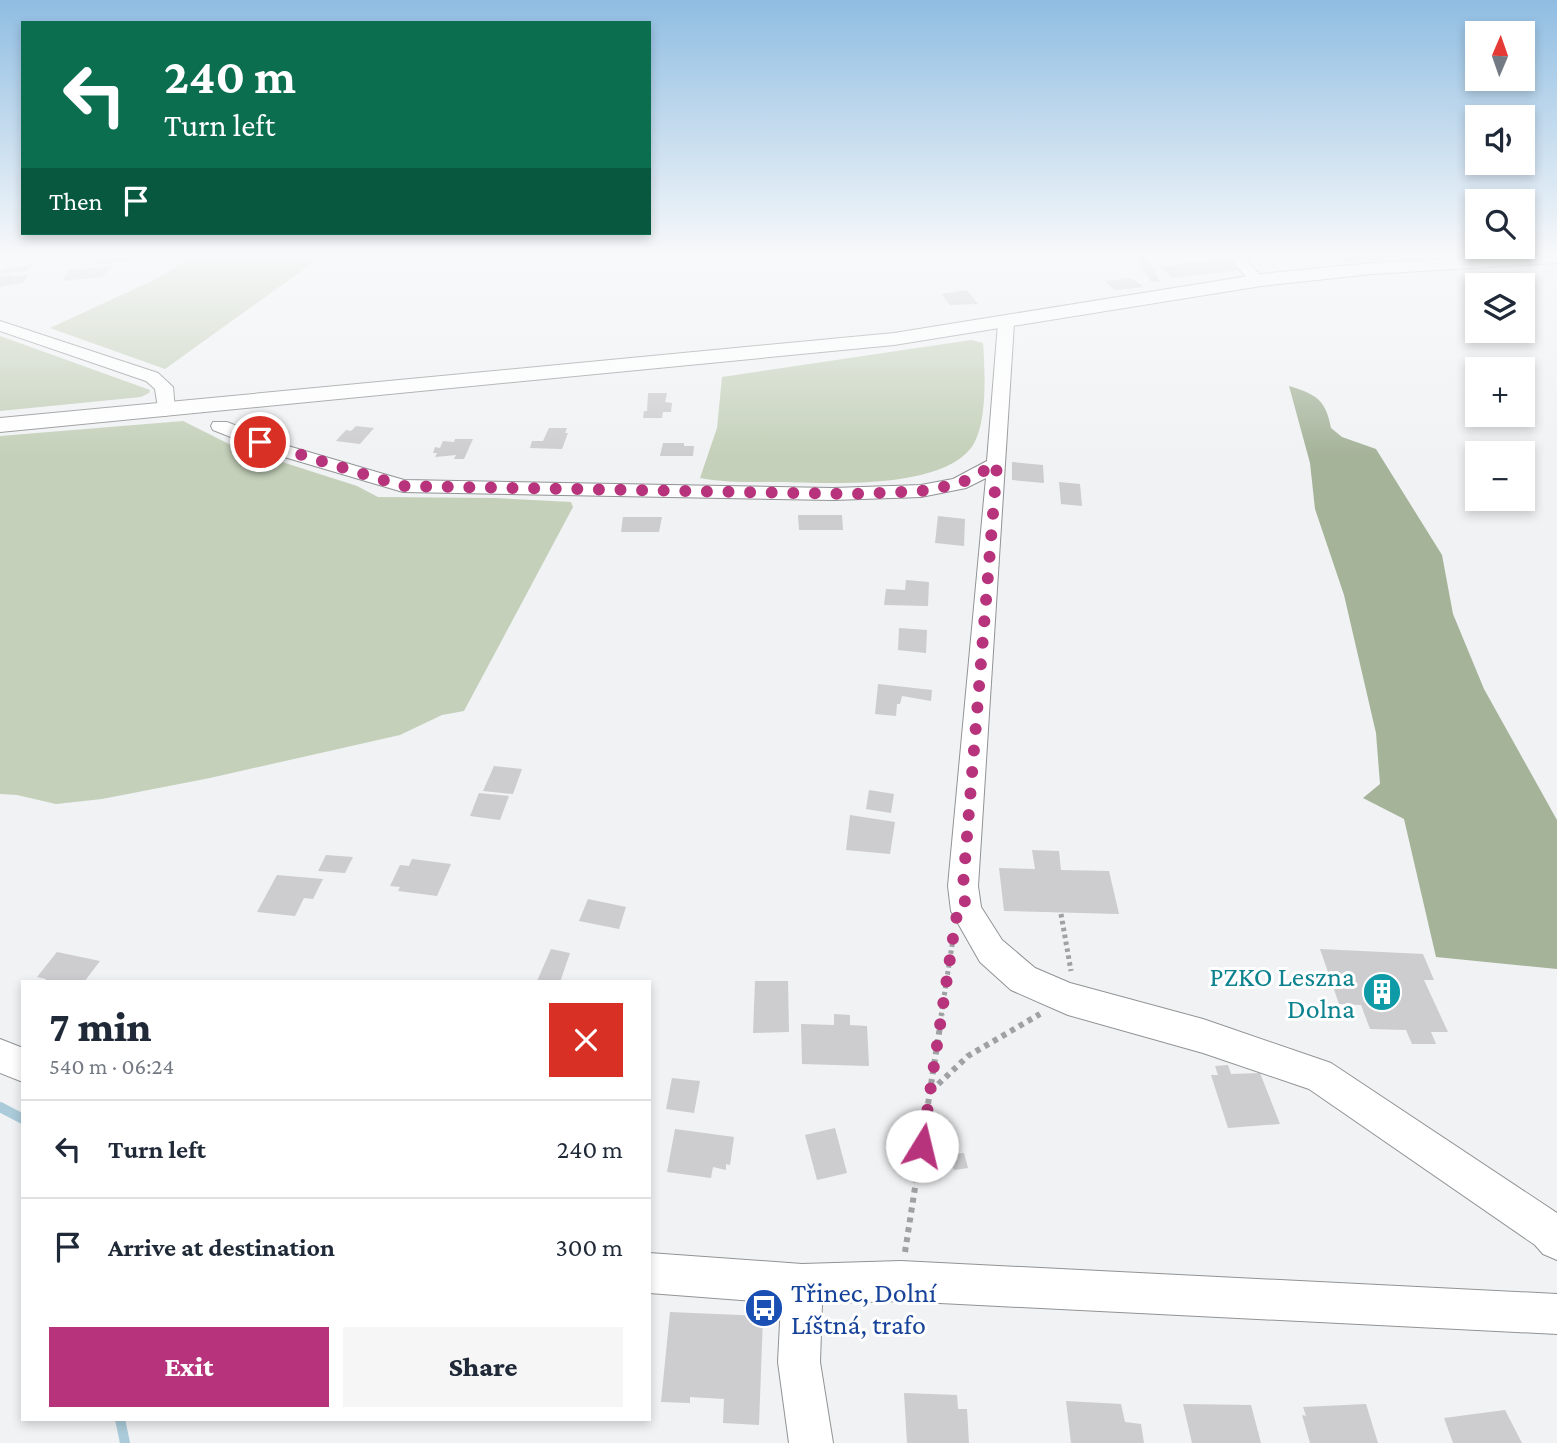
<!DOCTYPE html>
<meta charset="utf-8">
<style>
body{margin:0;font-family:"Crimson Pro",serif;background:#f6f6f7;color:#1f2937;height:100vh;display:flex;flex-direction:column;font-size:26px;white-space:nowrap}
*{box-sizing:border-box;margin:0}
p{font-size:23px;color:#747a83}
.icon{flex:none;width:38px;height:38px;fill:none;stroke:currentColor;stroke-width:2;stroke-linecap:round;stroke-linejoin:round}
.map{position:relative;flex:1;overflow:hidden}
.panel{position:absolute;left:21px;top:980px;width:630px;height:441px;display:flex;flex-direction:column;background:#fff;border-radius:0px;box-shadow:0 4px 10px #0003}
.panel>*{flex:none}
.guide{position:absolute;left:21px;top:21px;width:630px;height:214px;border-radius:0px;box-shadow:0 4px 10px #0003;background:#0b6e4f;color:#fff;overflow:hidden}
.needle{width:46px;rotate:2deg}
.tools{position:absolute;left:1465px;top:21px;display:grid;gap:14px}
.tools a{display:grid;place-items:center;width:70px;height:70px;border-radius:0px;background:#fff;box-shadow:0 4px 10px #0003;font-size:35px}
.pin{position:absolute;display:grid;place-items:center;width:60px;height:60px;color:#fff;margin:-30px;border:4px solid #fff;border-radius:50%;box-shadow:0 2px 7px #0007}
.me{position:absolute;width:77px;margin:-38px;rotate:9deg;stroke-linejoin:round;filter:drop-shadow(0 0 5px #0008)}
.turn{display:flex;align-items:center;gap:24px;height:147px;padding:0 28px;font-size:32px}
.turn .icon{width:91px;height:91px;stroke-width:2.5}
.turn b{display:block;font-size:49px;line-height:60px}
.then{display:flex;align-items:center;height:66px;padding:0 28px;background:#0003;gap:14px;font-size:26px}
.round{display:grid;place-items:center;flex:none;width:74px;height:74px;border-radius:0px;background:#f6f6f7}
.overview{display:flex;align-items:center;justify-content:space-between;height:119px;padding:0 28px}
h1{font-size:42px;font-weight:800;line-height:52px}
.button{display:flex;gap:14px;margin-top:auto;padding:14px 28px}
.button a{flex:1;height:80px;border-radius:0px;background:#b7347c;color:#fff;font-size:28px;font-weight:800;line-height:80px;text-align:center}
.button a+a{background:#f6f6f7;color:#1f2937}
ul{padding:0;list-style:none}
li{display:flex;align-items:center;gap:21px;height:98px;padding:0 28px;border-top:2px solid #e0e1e3}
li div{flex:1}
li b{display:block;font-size:26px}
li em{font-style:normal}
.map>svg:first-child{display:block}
.green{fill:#c4d0b9}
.forest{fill:#a5b399}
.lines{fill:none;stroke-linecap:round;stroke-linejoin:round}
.stream{stroke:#abcbda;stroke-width:10}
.building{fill:#cdcccf}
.minor-casing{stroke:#919395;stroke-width:2}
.tertiary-casing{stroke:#919395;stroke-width:2}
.path-far1{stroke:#9fa1a2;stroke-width:5;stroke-dasharray:3.5 3.5;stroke-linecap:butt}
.path{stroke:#9fa1a2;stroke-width:6;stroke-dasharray:5 5;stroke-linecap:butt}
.minor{fill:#fff;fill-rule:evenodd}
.tertiary{fill:#fff;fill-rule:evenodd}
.route{stroke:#b7347c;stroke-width:12;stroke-dasharray:0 21.6}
.labels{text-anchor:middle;stroke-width:6;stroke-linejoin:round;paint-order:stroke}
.near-culture-label{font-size:28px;fill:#0d838f;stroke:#fff;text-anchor:end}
.near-transit-label{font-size:28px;fill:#164399;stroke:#fff;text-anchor:start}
</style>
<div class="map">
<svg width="1557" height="1443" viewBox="0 0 1557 1443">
<rect width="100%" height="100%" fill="#f0f2f4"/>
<g class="green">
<polygon points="197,254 325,254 165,369 50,328 158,278"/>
<polygon points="1327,254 1451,254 1344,262 1332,259"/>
<polygon points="0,336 150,390 149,393 141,397 0,411"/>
<path d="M971,340L983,343C985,370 988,426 971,448C938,490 829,483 780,482C753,482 727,483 700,478L717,428L722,377Z"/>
<polygon points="183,421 235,447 357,486 378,497 495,498 571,502 573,507 464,711 442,715 400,735 210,778 102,799 56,804 17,795 0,794 0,436"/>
</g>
<path class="forest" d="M1289,386C1316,394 1326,400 1331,428L1342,437L1376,449L1442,555L1453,614L1484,689L1557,820V969L1436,957L1404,819L1363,798L1380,784L1376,733L1344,595L1315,509L1310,463Z"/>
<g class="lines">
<g class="stream">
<polyline points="0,1107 23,1119"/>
<polyline points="120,1419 125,1443"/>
</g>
</g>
<g class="building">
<polygon points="1134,254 1143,254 1161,282 1151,282"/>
<polygon points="134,255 131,261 92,265 95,261"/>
<polygon points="1223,256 1240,270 1172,278 1160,267 1185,264 1182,262 1211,262 1206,258"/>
<polygon points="32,265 27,271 0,274 2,269"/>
<polygon points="112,266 102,277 62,281 69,270"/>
<polygon points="12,275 11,276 29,275 23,283 0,287 0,276"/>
<polygon points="1131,278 1144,287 1115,290 1105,281"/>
<polygon points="967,290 978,304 950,305 941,294"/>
<polygon points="648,393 667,393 665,402 672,403 671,412 663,412 662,418 643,418 644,411 647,411"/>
<polygon points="356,426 374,428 360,444 336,441 346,430 351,431"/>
<polygon points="549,428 567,428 565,433 568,433 562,449 530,448 532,441 543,441"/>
<polygon points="455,439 473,439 464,459 454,459 456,455 435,457 437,453 433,453 435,447 440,448 443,441 454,442"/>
<polygon points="663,443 684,443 684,446 694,446 693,456 660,456"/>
<polygon points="1012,462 1043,465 1044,483 1012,480"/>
<polygon points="1059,482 1080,484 1082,506 1061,504"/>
<polygon points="798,515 842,515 843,530 799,530"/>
<polygon points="938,516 965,519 964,546 935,543"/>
<polygon points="623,517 662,517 659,532 621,532"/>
<polygon points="906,580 929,582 928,606 884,605 886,589 905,590"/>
<polygon points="899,628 927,630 926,653 898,650"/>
<polygon points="878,684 932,690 931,701 902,696 900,704 897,704 896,716 875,714"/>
<polygon points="494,766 522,769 513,794 483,791"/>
<polygon points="869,790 894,794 891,813 866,809"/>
<polygon points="479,793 509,796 500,820 470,816"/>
<polygon points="850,815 895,822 890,854 846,850"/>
<polygon points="1032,850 1059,851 1061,870 1109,871 1119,914 1004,911 999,868 1035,869"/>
<polygon points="326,855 353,857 345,873 318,871"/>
<polygon points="412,859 451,864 437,896 398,891 400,887 390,886 400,865 409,866"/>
<polygon points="277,875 323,879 313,899 304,898 295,916 257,912"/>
<polygon points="588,899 626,907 619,929 579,921"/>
<polygon points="551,949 570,953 560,982 537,981"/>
<polygon points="1320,949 1423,954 1434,980 1424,980 1448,1032 1431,1032 1436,1044 1412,1044 1406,1030 1370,1029 1361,1005 1339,1004"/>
<polygon points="57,952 100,961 84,982 44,982 46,979 37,977"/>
<polygon points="755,981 788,981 789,1032 753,1033"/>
<polygon points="834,1014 850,1015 850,1025 867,1026 869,1066 802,1064 801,1024 834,1025"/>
<polygon points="1228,1065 1231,1074 1260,1073 1280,1124 1228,1128 1211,1075 1218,1075 1215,1066"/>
<polygon points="672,1078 700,1081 694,1113 666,1109"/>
<polygon points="835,1128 847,1173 817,1180 805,1135"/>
<polygon points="675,1129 734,1137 730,1165 726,1164 726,1170 713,1167 711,1178 667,1172"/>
<polygon points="964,1153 968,1168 954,1170 950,1154"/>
<polygon points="670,1312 763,1316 759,1425 723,1423 724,1399 690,1397 690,1403 661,1402"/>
<polygon points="904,1393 957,1395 958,1409 967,1409 969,1443 907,1443"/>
<polygon points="1066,1401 1121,1404 1125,1422 1141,1424 1144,1443 1071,1443"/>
<polygon points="1183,1404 1251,1405 1261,1443 1192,1443"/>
<polygon points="1366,1404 1378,1443 1310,1443 1302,1415 1306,1416 1303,1407"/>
<polygon points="1505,1410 1522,1443 1453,1443 1444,1418"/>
</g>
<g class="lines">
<g class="minor-casing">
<g id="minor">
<polygon points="1225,254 1240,254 1263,278 1266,281 1263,284 1253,284"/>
<polygon points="1006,318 1014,323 978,886 981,907 1002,940 1035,968 1070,983 1203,1019 1331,1063 1557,1213 1557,1260 1543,1254 1535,1245 1309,1089 1203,1053 1068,1015 1011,990 980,962 951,911 948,886 986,478 966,488 921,497 833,500 403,492 274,454 213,430 211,426 213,422 227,422 288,446 404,480 833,488 921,485 953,479 987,461 998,323"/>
<polygon points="0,321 158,373 173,387 175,410 166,416 159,414 155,389 146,381 0,331"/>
<polygon points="0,1039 23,1048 23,1082 0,1073"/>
<polygon points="649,1253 802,1264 901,1261 1557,1294 1557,1334 901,1301 822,1303 820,1362 833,1443 789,1443 778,1362 781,1303 649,1293"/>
</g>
</g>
<g class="tertiary-casing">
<polygon id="tertiary" points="1512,254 1557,254 1557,263 1372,274 1261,286 894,345 0,432 0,418 894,333 1261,274 1372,263"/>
</g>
<g class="path-far1">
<polyline points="1061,914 1071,971"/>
<polyline points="941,1016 953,939"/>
<polyline points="1037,1016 1040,1014"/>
</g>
<g class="path">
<polyline points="931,1091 968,1056 1040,1014"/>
<polyline points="905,1252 942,1014"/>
</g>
<use href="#minor" class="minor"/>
<use href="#tertiary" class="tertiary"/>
</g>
<linearGradient id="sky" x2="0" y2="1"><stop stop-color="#8fbde2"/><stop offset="0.56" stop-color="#f8f9fa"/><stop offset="1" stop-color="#f8f9fa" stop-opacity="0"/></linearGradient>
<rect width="1557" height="456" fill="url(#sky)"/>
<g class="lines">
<polyline class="route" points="260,442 402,486 855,494 921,491 959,484 997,464 963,886 966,911 956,918 922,1146"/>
</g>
<defs>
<g id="building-disc" transform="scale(2.0125)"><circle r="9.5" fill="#0f9aa8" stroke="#fff"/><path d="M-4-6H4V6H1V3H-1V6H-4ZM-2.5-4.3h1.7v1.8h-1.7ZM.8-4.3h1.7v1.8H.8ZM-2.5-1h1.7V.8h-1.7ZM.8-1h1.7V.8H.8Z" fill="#fff"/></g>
<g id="bus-disc" transform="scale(2.0125)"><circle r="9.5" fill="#1a4fb4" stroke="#fff"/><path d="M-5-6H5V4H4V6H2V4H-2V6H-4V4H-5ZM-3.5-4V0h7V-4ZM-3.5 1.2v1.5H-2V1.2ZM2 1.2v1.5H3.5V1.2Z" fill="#fff"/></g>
</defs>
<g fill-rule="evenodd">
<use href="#building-disc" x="1382" y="992"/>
<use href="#bus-disc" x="764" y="1308"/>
</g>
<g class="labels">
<g class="near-culture-label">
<text x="1355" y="986">PZKO Leszna<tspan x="1355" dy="32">Dolna</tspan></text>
</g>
<g class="near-transit-label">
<text x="791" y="1302">Třinec, Dolní<tspan x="791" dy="32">Líštná, trafo</tspan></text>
</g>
</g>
</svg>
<div class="tools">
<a><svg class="needle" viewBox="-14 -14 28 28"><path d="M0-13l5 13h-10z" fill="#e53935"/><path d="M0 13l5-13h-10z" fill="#747a83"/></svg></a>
<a><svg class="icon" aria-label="sound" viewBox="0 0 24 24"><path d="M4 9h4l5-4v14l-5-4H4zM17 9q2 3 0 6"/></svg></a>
<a><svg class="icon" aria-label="search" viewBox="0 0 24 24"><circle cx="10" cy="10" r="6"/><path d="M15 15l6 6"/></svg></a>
<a><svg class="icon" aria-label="layers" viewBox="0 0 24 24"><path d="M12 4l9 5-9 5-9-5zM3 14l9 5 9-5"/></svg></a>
<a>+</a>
<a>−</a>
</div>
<div class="pin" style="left:260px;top:442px;background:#d93025"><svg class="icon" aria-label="arrive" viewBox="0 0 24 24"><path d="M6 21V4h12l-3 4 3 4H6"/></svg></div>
<svg class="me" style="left:922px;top:1146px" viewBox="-20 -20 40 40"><circle r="19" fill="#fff"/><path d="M0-13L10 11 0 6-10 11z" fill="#b7347c"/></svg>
<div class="guide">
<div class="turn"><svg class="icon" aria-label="left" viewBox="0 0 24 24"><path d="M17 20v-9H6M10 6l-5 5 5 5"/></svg><div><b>240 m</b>Turn left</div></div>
<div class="then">Then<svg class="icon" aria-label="arrive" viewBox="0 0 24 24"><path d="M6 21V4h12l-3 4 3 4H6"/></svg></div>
</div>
<section class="panel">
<div class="overview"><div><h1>7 min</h1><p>540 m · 06:24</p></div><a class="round" style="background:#d93025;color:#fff"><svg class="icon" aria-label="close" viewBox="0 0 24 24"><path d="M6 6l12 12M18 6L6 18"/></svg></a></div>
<ul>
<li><svg class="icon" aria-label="left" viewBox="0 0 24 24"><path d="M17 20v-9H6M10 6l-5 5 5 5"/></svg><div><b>Turn left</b></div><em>240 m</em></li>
<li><svg class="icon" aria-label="arrive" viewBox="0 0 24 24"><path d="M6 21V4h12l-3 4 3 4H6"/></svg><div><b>Arrive at destination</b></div><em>300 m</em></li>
</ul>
<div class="button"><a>Exit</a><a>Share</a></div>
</section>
</div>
